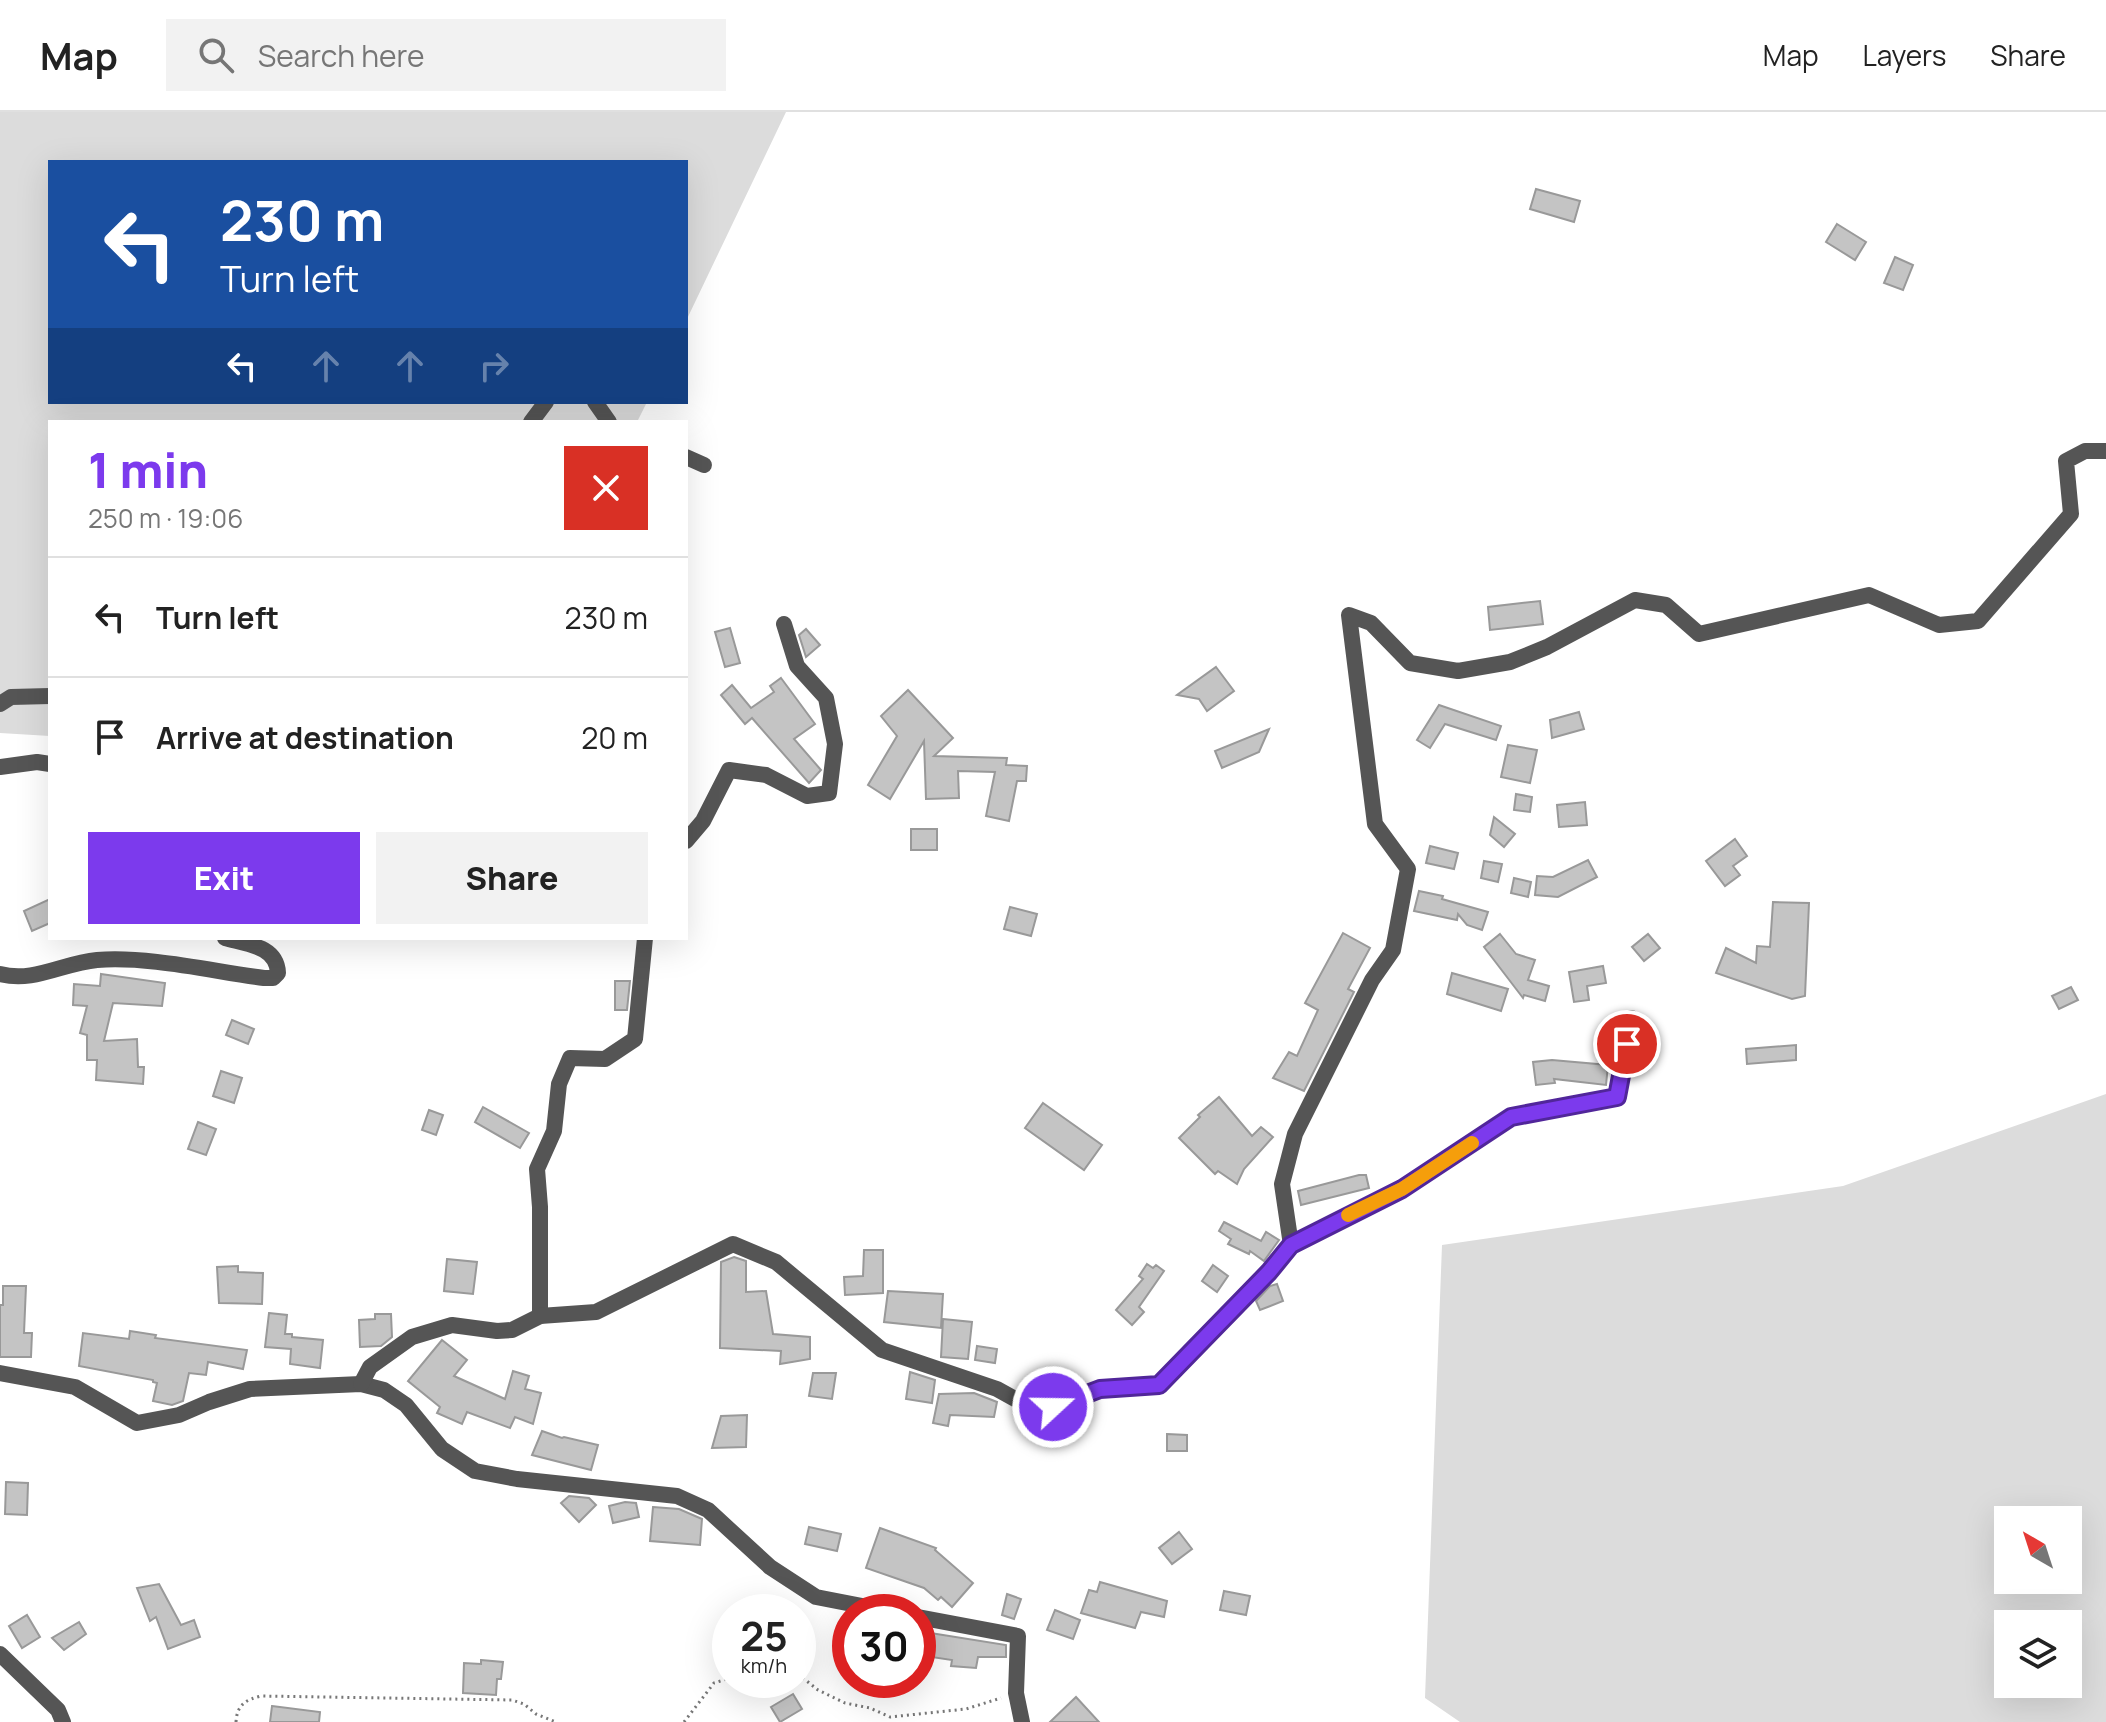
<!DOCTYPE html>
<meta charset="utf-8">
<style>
body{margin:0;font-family:Manrope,sans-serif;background:#f2f2f2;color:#222;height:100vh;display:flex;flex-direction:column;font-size:30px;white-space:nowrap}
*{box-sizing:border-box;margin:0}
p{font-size:26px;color:#767676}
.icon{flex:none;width:44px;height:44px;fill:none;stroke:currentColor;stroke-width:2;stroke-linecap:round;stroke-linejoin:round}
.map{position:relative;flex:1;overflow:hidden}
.side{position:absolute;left:48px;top:308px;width:640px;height:520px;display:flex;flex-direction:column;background:#fff;border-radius:0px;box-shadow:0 8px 32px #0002}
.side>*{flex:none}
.guide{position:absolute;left:48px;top:48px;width:640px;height:244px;border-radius:0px;box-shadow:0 8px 32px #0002;background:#1a4fa0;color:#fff;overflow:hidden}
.needle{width:52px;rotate:321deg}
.buttons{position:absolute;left:1994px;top:1394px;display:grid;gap:16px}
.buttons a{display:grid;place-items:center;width:88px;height:88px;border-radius:0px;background:#fff;box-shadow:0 8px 32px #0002;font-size:40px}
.speed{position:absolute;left:712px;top:1482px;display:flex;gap:16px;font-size:40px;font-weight:700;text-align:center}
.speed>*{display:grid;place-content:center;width:104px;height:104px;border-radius:50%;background:#fff;box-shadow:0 8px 32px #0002;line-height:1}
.speed small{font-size:20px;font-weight:400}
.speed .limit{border:12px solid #d22;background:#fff;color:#111}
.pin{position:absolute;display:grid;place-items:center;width:68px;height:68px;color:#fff;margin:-34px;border:4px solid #fff;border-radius:50%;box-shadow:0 2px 8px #0007}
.me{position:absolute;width:88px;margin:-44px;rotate:69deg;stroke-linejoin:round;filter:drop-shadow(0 0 6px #0008)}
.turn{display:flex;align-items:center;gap:28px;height:168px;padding:0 40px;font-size:36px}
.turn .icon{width:104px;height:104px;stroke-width:2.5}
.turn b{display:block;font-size:56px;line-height:68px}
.lanes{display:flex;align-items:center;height:76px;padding:0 40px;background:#0003;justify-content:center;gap:40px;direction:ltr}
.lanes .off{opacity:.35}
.round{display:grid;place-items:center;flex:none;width:84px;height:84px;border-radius:0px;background:#f2f2f2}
.headline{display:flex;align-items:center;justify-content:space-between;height:136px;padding:0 40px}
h1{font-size:48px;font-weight:800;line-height:60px;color:#7c3aed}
.primary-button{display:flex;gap:16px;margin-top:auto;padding:16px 40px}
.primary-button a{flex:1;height:92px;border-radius:0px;background:#7c3aed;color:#fff;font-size:32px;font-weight:800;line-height:92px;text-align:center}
.primary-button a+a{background:#f2f2f2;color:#222}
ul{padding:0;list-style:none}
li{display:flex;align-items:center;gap:24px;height:120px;padding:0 40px;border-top:2px solid #e0e0e0}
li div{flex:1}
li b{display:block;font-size:30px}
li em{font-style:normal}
header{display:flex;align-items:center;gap:48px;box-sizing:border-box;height:112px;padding:0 40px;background:#fff;border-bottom:2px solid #e0e0e0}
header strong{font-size:38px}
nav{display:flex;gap:44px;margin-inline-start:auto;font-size:28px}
.search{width:560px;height:72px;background:#f2f2f2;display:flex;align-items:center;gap:20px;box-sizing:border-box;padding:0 28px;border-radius:0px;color:#767676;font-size:30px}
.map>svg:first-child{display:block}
.green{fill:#dcdcdc;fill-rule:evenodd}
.building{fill:#c4c4c4;stroke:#999;stroke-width:2}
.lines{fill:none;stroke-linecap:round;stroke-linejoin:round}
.path{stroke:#777;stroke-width:3;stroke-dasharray:2 4;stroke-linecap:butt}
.street{stroke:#555;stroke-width:16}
.route-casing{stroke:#51269a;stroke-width:20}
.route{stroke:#7c3aed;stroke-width:14}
.slow{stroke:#f59e0b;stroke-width:14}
</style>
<header>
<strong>Map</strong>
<div class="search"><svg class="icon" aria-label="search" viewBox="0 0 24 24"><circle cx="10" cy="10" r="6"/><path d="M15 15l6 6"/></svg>Search here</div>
<nav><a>Map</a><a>Layers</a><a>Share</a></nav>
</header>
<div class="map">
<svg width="2106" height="1610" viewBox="0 0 2106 1610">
<rect width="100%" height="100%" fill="#fff"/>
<g class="green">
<polygon points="0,0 786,0 686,209 686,50 50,50 50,290 647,290 637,310 50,310 50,624 0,621"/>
<path d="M2106,982V1610H1460L1425,1586L1442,1133L1843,1074ZM2008,1408H2068V1468H2008ZM2008,1512H2068V1572H2008Z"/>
</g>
<g class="building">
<polygon points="1536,77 1580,89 1574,110 1530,97"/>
<polygon points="1837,112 1866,130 1855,148 1826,130"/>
<polygon points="1895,145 1913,153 1903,178 1884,171"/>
<polygon points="1540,489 1543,512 1490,518 1488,495"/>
<polygon points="730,516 740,551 725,555 715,520"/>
<polygon points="806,517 820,533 806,545 799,523"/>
<polygon points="1216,555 1234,579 1207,599 1199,587 1177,583"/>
<polygon points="781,566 815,612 794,627 821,658 809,671 752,606 745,612 721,583 732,573 751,596 774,580 770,574"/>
<polygon points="908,578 953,626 934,644 1007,646 1006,653 1027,654 1026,669 1017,669 1009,709 986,704 995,660 958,659 959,686 926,687 924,629 890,687 868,673 897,624 881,604"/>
<polygon points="1439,593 1501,614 1496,628 1445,612 1430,636 1417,628"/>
<polygon points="1579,600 1584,617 1552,626 1550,608"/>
<polygon points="1269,617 1259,640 1222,656 1215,639"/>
<polygon points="1508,633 1537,638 1530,671 1501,665"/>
<polygon points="1516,682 1532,685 1530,700 1514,698"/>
<polygon points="1585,690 1587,713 1559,715 1557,693"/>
<polygon points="1494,705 1515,722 1504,735 1490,723"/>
<rect x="911" y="717" width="26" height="21"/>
<polygon points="1735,727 1747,744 1733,754 1740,763 1725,774 1706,749"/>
<polygon points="1430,734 1458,741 1454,757 1426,751"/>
<polygon points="1588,748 1597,765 1558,785 1535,783 1537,764 1553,765"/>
<polygon points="1484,749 1502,752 1498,770 1481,766"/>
<polygon points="1514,766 1531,770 1528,785 1511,781"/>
<polygon points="1419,779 1443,784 1442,787 1488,800 1482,818 1467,813 1458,802 1457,808 1414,799"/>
<polygon points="50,787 50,811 32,819 24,799"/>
<polygon points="1773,790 1809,791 1805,884 1792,887 1716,861 1726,836 1756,851 1757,834 1770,835"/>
<polygon points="1010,795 1037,802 1031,824 1004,817"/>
<polygon points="1343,821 1370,836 1348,877 1354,880 1304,979 1273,966 1289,940 1297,944 1318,898 1305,891"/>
<polygon points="1500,822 1516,842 1535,848 1528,868 1549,874 1545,889 1524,883 1523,886 1484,835"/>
<polygon points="1648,822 1660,836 1644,849 1632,835"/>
<polygon points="1603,854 1606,871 1587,874 1589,888 1574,890 1569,860"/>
<polygon points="1452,861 1508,877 1501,899 1447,882"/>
<polygon points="101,862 165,871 162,894 113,891 104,929 137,927 138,955 144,955 143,972 96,968 97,948 87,948 87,923 80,921 87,894 73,893 74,872 100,874"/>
<polygon points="615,869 630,869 627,898 615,898"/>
<polygon points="2071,875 2078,888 2059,897 2052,884"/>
<polygon points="232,908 254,917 248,932 226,923"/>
<polygon points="1796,933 1796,948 1747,952 1746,937"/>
<polygon points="1552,948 1608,953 1606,973 1554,967 1555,971 1536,973 1533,950"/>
<polygon points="221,959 242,966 234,991 213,984"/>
<polygon points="1219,985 1252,1024 1261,1015 1273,1025 1244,1057 1237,1072 1218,1059 1215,1062 1179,1026 1200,1005 1198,1003"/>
<polygon points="1043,991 1102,1033 1084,1058 1025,1016"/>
<polygon points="483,995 529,1021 520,1036 475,1010"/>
<polygon points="429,998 443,1003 436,1023 422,1018"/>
<polygon points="198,1010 216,1017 206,1043 188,1037"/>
<polygon points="1359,1063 1366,1063 1369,1076 1301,1093 1298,1079"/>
<polygon points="1224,1110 1261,1129 1266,1120 1279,1128 1264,1149 1250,1139 1249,1142 1228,1132 1231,1127 1219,1119"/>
<polygon points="864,1138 883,1138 883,1181 845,1183 844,1165 863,1164"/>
<polygon points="734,1145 746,1149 746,1180 766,1179 773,1222 810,1225 810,1247 780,1252 781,1239 720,1236 721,1150"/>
<polygon points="447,1147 477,1150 473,1182 444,1179"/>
<polygon points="1147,1152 1153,1156 1156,1153 1164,1159 1139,1195 1144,1200 1132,1213 1116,1198 1143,1167 1139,1164"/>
<polygon points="1213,1153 1228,1164 1217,1180 1202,1169"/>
<polygon points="238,1154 238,1160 263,1161 262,1192 219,1191 217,1155"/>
<polygon points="1277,1172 1283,1189 1260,1198 1256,1189 1270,1174"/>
<polygon points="3,1174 26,1174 24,1221 32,1221 31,1245 0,1245 0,1193 3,1193"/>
<polygon points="888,1179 943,1182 941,1216 884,1210"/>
<polygon points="269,1201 287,1203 285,1222 292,1222 292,1225 323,1228 320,1256 290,1252 291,1237 265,1235"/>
<polygon points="375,1202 391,1202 392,1225 381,1234 360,1235 359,1208 375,1207"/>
<polygon points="943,1207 972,1210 968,1247 941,1245"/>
<polygon points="130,1219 156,1223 155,1226 247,1238 243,1257 208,1250 206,1263 189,1261 183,1289 172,1293 153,1289 157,1271 153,1270 153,1268 79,1254 83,1221 129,1227"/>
<polygon points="442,1228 467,1248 454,1264 505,1287 513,1259 529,1264 525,1277 541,1281 533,1312 515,1305 510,1316 467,1300 462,1312 437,1301 440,1295 408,1269"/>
<polygon points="977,1234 997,1237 995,1251 975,1248"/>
<polygon points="910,1260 935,1268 932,1291 906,1287"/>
<polygon points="813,1261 836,1261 832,1287 809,1284"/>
<polygon points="974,1281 997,1290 994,1305 950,1303 948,1314 933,1311 939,1282"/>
<polygon points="747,1303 746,1335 712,1336 721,1304"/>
<polygon points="542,1319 562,1326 564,1325 598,1333 591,1358 532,1343"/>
<polygon points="1167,1322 1187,1323 1187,1339 1167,1339"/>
<polygon points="6,1370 28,1371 27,1403 5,1402"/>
<polygon points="569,1384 589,1386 596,1393 579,1410 561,1391"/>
<polygon points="625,1390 636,1391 639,1405 613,1411 609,1394"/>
<polygon points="653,1395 679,1397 702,1407 700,1433 650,1429"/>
<polygon points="809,1415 841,1422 837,1439 805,1432"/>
<polygon points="880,1416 936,1436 935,1438 973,1471 952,1495 941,1485 938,1488 924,1476 866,1456"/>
<polygon points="1179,1420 1192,1437 1172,1452 1159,1436"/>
<polygon points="1100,1470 1167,1489 1164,1505 1141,1500 1135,1516 1081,1501 1089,1478 1097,1480"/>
<polygon points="159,1472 181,1513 194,1508 200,1525 168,1537 156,1505 150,1509 137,1476"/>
<polygon points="1224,1479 1250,1484 1246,1503 1220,1498"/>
<polygon points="1007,1482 1021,1487 1014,1507 1002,1503"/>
<polygon points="1055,1498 1080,1508 1073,1527 1047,1518"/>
<polygon points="27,1503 40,1525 22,1536 9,1514"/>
<polygon points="79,1510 86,1522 64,1538 52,1526"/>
<polygon points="918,1519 1006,1533 1006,1545 978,1545 976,1556 951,1554 952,1548 918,1543"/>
<polygon points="481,1548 503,1550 501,1567 497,1567 496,1583 463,1581 464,1551 481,1552"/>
<polygon points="793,1582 802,1597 780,1610 771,1595"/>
<polygon points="1076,1585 1099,1610 1050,1610"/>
<polygon points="272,1594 320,1600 319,1610 270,1610"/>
</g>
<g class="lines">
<g class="path">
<polyline points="798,1562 818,1578 845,1591 870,1596 890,1605 966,1597 1001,1586"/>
<path d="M236,1610C237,1593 245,1588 261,1584L512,1588L524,1592L536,1602L556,1610"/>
<polyline points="684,1610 714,1571 730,1566"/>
</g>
<g class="street">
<polyline points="595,290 609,310"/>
<polyline points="531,310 546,290"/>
<polyline points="686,345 704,353"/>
<polyline points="0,592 11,585 50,584"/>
<polyline points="0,655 37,650 50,652"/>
<polyline points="686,729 703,709 729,658 766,663 807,684 829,681 835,632 826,586 797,554 784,512"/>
<path d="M0,862C34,871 63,851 97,848C149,844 211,859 264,866H273L278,861C277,834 247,832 225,826"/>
<polyline points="1291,1133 1282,1072 1295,1022 1372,868 1393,838 1408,757 1375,712 1349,503 1371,511 1410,551 1458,559 1510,550 1547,535 1635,488 1666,493 1699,522 1869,483 1939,513 1978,509 2071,402 2066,349 2085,339 2106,339"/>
<polyline points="540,1204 540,1095 537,1057 554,1019 559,972 570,946 605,947 635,927 645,826"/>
<polyline points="0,1261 75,1275 137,1311 179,1303 209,1290 250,1277 361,1272 384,1278 406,1293 442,1337 475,1359 517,1367 677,1384 708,1398 770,1455 816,1485 893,1500"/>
<polyline points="361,1272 370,1255 412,1225 452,1213 497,1219 512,1218 540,1204 596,1200 733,1132 776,1150 882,1238 997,1277 1033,1297 1053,1295 1100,1277 1159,1273 1269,1160 1291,1133 1402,1077 1511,1005 1617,985 1631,906"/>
<polyline points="918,1505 1018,1524 1016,1581 1022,1610"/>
<polyline points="0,1542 58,1598 63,1610"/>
</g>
</g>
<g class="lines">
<g class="route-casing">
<polyline id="route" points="1053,1295 1100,1277 1159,1273 1269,1160 1291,1133 1402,1077 1511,1005 1617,985 1627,932"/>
</g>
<use href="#route" class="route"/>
<polyline class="slow" points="1348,1103 1402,1077 1472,1031"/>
</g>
</svg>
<div class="buttons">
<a><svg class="needle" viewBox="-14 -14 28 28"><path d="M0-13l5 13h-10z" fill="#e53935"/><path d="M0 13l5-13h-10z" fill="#767676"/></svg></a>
<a><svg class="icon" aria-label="layers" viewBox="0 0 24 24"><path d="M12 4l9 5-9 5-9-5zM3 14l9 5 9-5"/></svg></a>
</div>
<div class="speed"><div>25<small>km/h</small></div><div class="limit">30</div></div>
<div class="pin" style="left:1627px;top:932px;background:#d93025"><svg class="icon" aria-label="arrive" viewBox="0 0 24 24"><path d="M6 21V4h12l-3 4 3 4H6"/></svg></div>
<svg class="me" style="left:1053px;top:1295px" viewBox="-20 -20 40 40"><circle r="17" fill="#7c3aed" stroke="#fff" stroke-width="3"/><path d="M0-11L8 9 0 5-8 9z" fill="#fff"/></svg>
<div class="guide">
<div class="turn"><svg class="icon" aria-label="left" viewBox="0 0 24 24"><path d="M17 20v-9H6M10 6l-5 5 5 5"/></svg><div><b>230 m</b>Turn left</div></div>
<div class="lanes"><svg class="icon" aria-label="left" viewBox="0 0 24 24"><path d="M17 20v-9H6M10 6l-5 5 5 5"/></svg><svg class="icon off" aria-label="ahead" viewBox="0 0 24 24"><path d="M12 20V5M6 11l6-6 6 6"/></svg><svg class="icon off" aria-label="ahead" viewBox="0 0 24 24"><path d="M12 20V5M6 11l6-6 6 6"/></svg><svg class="icon off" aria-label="right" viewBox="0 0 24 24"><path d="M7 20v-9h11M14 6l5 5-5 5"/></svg></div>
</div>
<section class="side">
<div class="headline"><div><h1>1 min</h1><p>250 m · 19:06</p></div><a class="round" style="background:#d93025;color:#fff"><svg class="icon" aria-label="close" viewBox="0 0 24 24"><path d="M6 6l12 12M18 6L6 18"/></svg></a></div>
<ul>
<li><svg class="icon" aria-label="left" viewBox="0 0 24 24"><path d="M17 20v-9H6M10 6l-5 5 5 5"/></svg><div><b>Turn left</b></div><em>230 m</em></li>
<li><svg class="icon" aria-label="arrive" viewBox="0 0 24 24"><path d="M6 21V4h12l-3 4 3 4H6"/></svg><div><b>Arrive at destination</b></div><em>20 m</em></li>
</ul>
<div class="primary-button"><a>Exit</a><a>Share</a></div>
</section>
</div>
